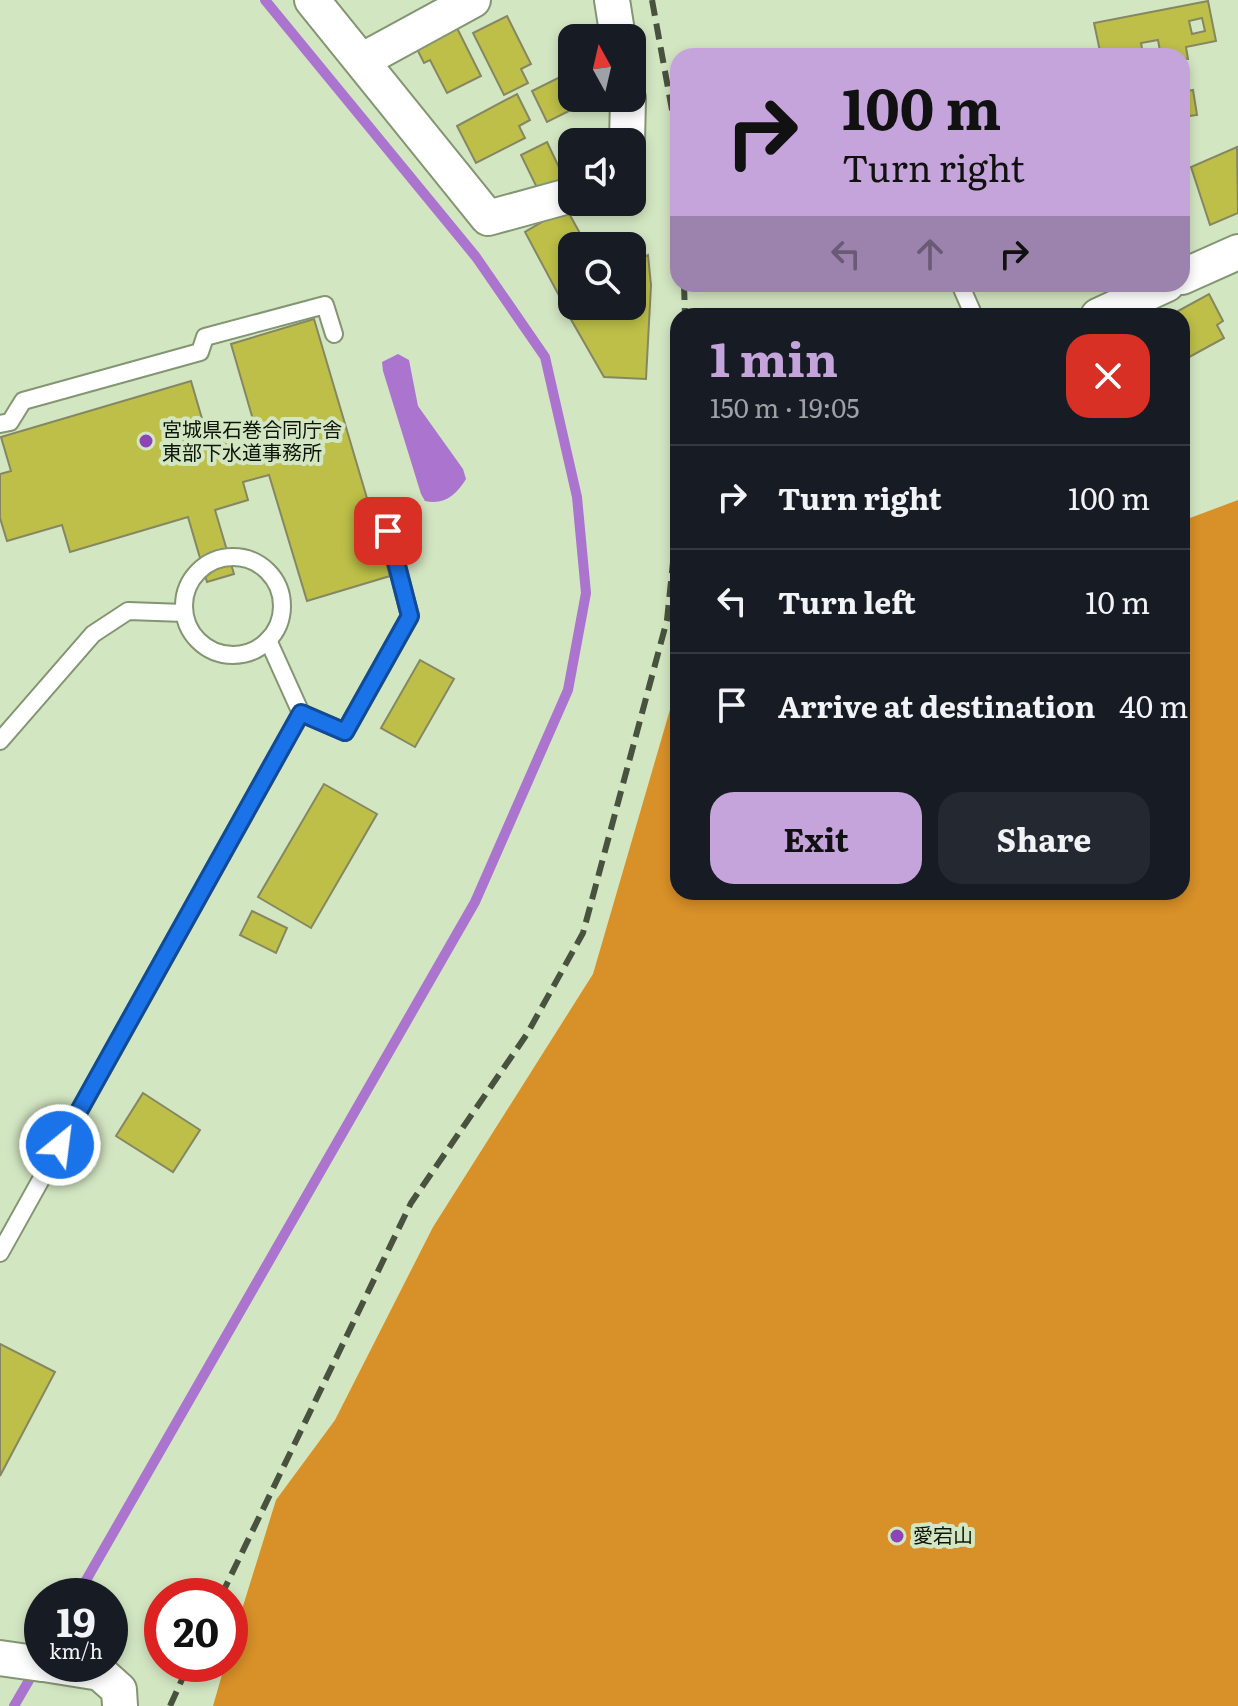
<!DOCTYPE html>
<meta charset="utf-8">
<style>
body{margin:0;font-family:Literata,"Noto Sans JP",serif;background:#242831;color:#f1f3f6;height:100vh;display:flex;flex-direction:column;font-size:30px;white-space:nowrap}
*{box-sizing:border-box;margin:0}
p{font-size:26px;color:#9ea1a6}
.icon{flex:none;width:44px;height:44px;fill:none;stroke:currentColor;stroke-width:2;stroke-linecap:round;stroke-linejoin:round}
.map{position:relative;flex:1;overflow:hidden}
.sheet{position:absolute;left:670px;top:308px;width:520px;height:592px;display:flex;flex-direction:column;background:#171b24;border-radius:24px;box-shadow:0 4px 12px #0003}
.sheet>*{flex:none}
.guide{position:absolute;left:670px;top:48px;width:520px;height:244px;border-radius:24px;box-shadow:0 4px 12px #0003;background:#c4a4da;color:#111;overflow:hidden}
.needle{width:52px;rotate:352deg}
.buttons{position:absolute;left:558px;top:24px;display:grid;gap:16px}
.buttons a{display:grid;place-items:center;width:88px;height:88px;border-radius:16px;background:#171b24;box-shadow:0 4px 12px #0003;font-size:40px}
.speed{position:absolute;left:24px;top:1578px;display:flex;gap:16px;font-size:40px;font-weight:700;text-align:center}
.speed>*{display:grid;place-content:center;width:104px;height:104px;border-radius:50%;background:#171b24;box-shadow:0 4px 12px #0003;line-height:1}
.speed small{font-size:20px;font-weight:400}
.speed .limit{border:12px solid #d22;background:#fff;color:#111}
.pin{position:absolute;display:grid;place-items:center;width:68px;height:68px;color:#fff;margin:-34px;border-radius:16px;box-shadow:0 4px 12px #0006}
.me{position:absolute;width:88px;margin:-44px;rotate:29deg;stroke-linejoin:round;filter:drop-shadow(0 0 6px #0008)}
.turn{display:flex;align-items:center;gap:28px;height:168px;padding:0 40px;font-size:36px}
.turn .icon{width:104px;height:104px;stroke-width:2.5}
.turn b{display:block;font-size:56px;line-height:68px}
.lanes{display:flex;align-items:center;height:76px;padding:0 40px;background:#0003;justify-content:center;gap:40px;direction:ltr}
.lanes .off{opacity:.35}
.round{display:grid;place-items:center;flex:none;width:84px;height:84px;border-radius:24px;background:#242831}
.head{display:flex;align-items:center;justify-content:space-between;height:136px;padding:0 40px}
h1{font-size:48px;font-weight:700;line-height:60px;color:#c4a4da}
.primary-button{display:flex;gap:16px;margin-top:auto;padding:16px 40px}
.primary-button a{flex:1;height:92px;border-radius:24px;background:#c4a4da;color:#111;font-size:32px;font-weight:700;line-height:92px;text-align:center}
.primary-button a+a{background:#242831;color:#f1f3f6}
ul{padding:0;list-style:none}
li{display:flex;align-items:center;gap:24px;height:104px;padding:0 40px;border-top:2px solid #363941}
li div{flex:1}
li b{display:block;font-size:30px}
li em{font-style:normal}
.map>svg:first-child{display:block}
.forest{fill:#d89028}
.water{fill:#ab75cf}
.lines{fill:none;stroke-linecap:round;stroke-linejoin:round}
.stream{stroke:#ab75cf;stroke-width:10}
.building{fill:#bdbf48;stroke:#858762;stroke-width:2;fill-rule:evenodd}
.lane-casing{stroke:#839573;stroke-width:20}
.street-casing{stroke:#839573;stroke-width:38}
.lane{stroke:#fff;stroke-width:16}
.street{stroke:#fff;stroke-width:34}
.rail{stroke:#48523f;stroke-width:6;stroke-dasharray:16 8;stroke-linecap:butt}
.route-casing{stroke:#114b97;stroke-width:20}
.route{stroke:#1a73e8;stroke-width:14}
.poi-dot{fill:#8c44b7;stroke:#d3e6c2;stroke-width:3}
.labels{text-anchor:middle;stroke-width:8;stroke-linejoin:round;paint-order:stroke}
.poi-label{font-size:20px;fill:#0e1408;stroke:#d3e6c2;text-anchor:start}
</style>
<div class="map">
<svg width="1238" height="1706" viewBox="0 0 1238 1706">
<rect width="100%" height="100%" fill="#d3e6c2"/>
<polygon class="forest" points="1238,500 1238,1706 213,1706 225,1664 230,1664 230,1648 276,1500 335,1420 433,1227 593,974 676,689 678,892 1182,892 1182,521"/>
<path class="water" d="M398,354L409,360L418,406L463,469L466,479C456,495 445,505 425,501L421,494L383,371L382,362Z"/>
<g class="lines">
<g class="stream">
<polyline points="77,1596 475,902 568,690 586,593 577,497 545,357 476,257 265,0"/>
<polyline points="14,1706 35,1670"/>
</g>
</g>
<g class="building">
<path d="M1208,1L1216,41L1186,47L1188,59L1101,56L1094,23ZM1202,18L1205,31L1192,34L1189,21ZM1158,40L1160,51L1143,54L1141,43Z"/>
<polygon points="507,16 531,64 521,69 528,83 504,95 473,33"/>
<polygon points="453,20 481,76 447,93 430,60 424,63 413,41"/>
<polygon points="572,71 572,98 595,98 547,122 532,91"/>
<polygon points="1193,90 1197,115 1182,117 1182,92"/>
<polygon points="517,94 530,120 519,126 525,138 476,163 457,126"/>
<polygon points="547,142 565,180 539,192 521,155"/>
<polygon points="1237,147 1238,213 1210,225 1191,167"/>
<polygon points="566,208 587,246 572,246 572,298 563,303 525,232"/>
<polygon points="648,255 651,285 646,379 604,377 565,309 572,305 632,306 632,263"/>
<polygon points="1209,294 1223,321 1217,325 1224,338 1182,361 1182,316 1169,316"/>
<polygon points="314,319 390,576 307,601 269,475 243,482 248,500 215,510 234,574 207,582 188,517 70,552 62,525 7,541 0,518 0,474 11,471 1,437 191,381 210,446 232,439 239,461 263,454 231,344"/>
<polygon points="420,660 454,679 415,747 381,728"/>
<polygon points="324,784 377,814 311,928 258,897"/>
<polygon points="252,911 287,928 276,953 240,935"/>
<polygon points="143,1093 200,1130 173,1172 116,1136"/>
<polygon points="0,1344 55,1372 0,1476"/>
</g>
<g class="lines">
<g class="lane-casing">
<g id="lane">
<polyline points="960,284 974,316"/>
<polyline points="0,424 10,422 23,401 200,352 205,337 325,305 334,334"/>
<circle cx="233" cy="606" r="49"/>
<polyline points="301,713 345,732 410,616 388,531"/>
<polyline points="0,741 93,634 128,611 184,613"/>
<polyline points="0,1253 301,713 268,640"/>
</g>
</g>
<g class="street-casing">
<g id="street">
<polyline points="312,0 488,218 572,195"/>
<polyline points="612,0 618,38"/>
<polyline points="363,60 473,0"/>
<polyline points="627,142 628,98"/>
<polyline points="1182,277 1238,252"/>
<polyline points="1098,316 1167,284"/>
<polyline points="0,1658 42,1664"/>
<polyline points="44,1664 100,1673 119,1690 120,1706"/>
</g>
</g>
<use href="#lane" class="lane"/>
<use href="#street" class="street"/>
<g class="rail">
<polyline points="652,0 678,143"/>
<polyline points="684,284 685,316"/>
<polyline points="221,1596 411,1203 527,1034 583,933 667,620 678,514"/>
<polyline points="170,1706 189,1664"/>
</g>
</g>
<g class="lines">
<g class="route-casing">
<polyline id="route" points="60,1145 301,713 345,732 410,616 388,531"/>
</g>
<use href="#route" class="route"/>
</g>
<g class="poi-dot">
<circle cx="146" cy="441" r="8"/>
<circle cx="897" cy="1536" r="8"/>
</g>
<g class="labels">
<g class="poi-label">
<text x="162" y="437">宮城県石巻合同庁舎<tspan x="162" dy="23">東部下水道事務所</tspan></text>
<text x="913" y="1543">愛宕山</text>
</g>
</g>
</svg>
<div class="buttons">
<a><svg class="needle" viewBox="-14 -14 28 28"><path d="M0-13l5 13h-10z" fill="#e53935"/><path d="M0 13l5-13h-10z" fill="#9ea1a6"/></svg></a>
<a><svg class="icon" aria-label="sound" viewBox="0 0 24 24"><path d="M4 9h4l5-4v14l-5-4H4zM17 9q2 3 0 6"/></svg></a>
<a><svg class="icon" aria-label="search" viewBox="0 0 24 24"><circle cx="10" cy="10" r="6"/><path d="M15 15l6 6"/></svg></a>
</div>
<div class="speed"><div>19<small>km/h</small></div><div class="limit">20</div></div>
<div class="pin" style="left:388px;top:531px;background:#d93025"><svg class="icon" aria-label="arrive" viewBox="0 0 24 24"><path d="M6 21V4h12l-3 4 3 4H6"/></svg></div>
<svg class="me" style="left:60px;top:1145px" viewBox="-20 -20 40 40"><circle r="17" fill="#1a73e8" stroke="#fff" stroke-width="3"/><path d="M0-11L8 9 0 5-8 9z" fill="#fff"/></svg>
<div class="guide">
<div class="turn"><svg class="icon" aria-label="right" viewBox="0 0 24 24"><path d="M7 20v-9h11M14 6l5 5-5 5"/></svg><div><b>100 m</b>Turn right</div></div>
<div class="lanes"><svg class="icon off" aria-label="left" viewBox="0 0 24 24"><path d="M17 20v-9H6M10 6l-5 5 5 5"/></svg><svg class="icon off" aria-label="ahead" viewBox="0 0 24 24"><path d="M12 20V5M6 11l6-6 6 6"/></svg><svg class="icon" aria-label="right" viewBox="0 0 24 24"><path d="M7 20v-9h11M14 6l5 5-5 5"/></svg></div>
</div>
<section class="sheet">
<div class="head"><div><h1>1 min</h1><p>150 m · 19:05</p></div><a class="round" style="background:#d93025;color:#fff"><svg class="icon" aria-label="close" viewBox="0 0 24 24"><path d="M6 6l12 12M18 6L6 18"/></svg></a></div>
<ul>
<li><svg class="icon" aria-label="right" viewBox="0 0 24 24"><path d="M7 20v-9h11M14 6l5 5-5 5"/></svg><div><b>Turn right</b></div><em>100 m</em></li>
<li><svg class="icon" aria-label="left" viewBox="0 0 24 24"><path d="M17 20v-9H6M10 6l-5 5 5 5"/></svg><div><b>Turn left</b></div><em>10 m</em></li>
<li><svg class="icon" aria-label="arrive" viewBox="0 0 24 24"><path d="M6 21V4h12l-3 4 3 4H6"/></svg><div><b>Arrive at destination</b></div><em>40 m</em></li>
</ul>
<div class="primary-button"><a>Exit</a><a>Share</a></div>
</section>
</div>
